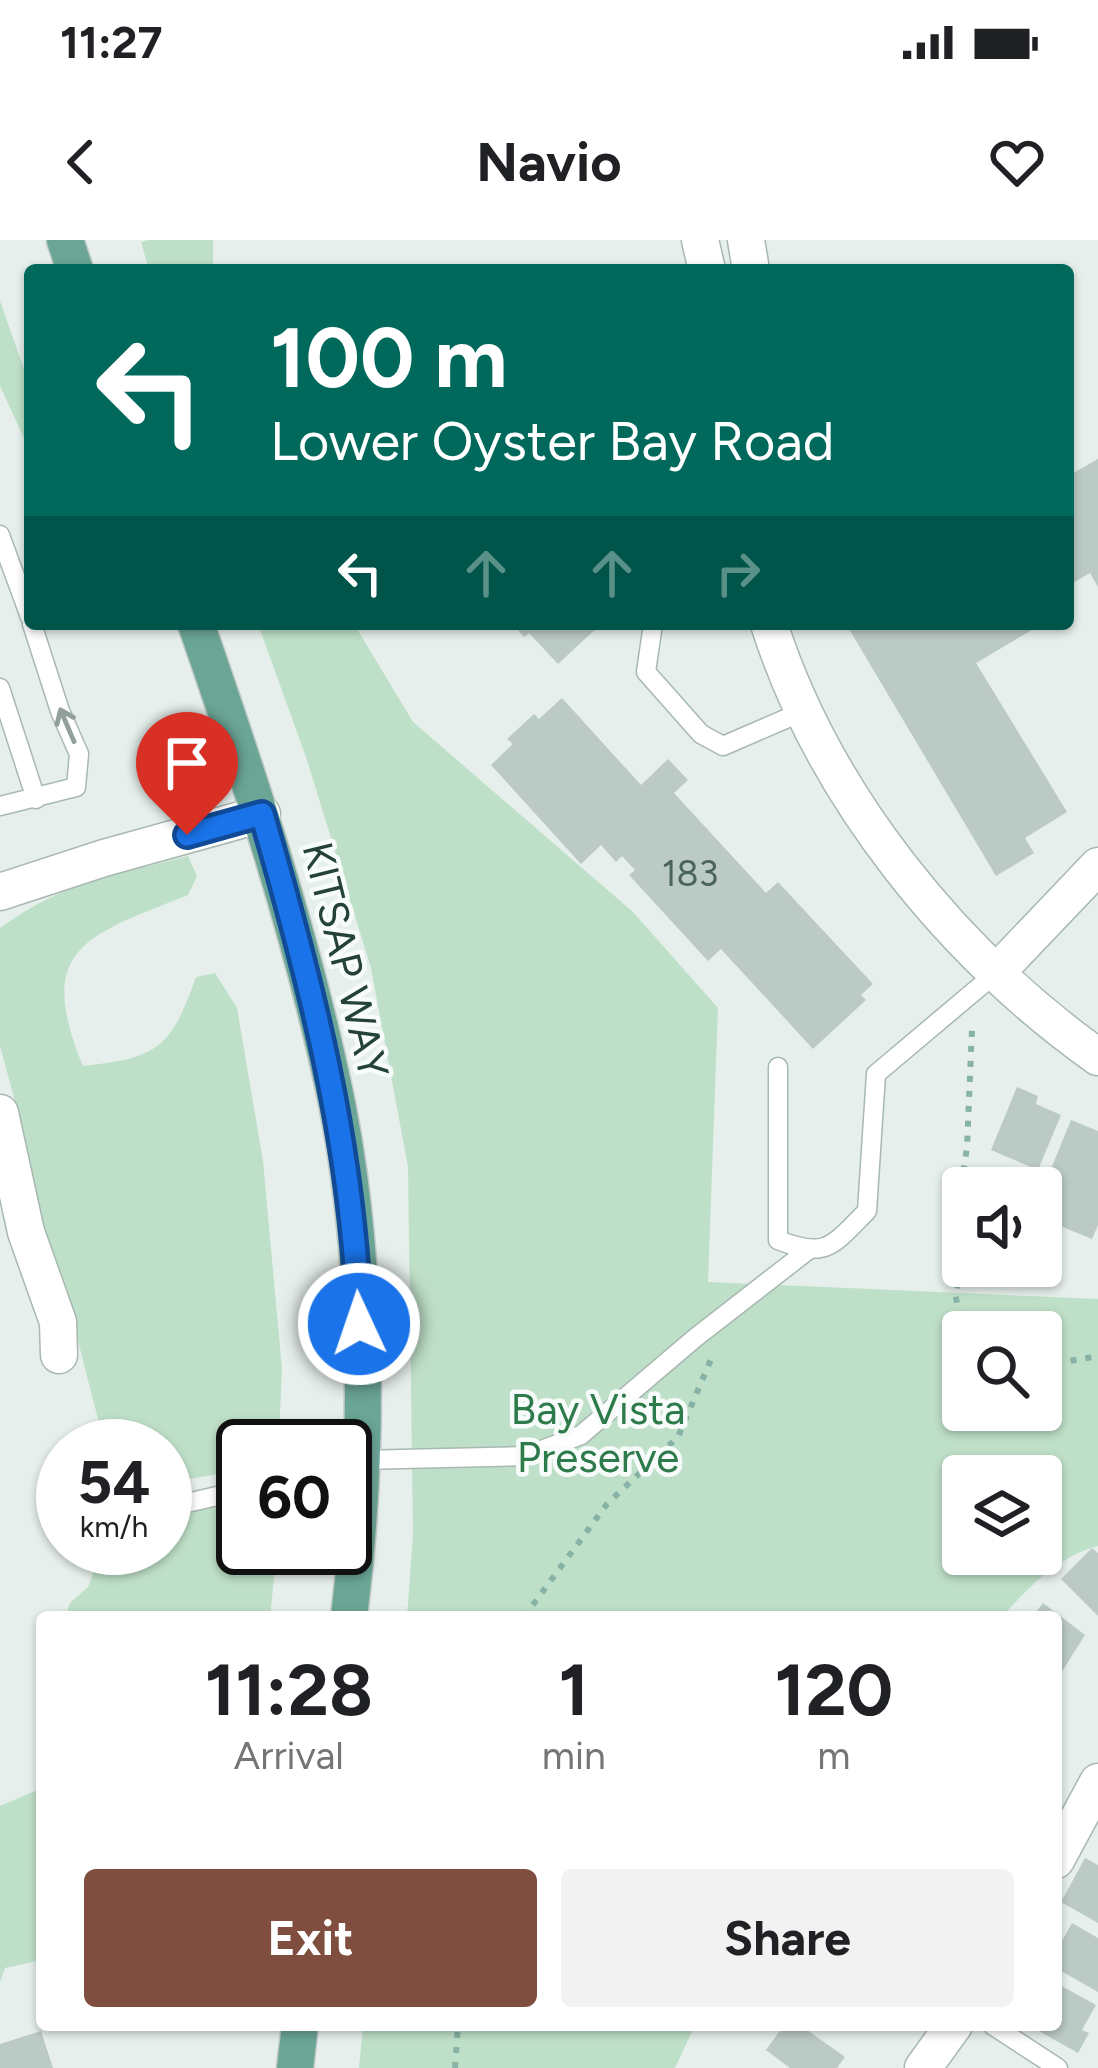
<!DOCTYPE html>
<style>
body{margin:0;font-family:Figtree,sans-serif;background:#f2f2f2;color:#202124;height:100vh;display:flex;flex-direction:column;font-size:45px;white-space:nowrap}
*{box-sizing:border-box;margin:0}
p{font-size:39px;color:#757577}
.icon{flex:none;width:66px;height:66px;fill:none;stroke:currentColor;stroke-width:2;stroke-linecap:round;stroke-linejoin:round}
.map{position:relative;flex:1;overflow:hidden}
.drawer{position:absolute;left:36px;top:1371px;width:1026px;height:420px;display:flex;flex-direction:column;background:#fff;border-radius:12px;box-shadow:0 3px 9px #0004}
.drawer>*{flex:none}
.guide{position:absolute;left:24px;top:24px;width:1050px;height:366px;border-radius:12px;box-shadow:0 3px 9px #0004;background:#00695c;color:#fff;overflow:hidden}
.fabs{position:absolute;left:942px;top:927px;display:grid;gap:24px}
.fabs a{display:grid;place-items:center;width:120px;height:120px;border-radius:12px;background:#fff;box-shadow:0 3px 9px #0004;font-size:60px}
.speed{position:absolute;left:36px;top:1179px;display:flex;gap:24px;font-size:60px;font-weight:700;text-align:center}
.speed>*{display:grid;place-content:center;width:156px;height:156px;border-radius:50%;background:#fff;box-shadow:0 3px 9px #0004;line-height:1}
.speed small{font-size:30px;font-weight:400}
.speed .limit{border:6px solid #111;border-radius:18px;background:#fff;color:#111}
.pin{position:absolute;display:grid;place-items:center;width:102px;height:102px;color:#fff;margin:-123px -51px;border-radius:50% 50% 50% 0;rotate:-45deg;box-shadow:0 0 12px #0007}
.pin .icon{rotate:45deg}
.me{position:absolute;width:132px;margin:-66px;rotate:357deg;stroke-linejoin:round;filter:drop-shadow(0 0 9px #0008)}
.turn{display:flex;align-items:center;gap:42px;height:252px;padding:0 48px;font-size:54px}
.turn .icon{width:156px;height:156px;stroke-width:2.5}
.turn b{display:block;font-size:84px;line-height:102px}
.lanes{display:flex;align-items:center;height:114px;padding:0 48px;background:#0003;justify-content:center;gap:60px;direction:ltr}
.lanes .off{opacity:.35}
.eta{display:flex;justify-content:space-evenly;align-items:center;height:204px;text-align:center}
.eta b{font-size:72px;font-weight:700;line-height:84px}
.action{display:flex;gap:24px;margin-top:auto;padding:24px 48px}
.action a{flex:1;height:138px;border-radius:12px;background:#7f4e3f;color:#fff;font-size:48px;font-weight:700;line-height:138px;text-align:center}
.action a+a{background:#f2f2f2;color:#202124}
.status{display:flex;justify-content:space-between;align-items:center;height:84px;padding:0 60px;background:#fff;direction:ltr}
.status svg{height:33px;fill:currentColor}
header{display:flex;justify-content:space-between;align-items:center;height:156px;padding:0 48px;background:#fff;font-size:54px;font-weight:700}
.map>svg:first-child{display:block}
.green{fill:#bfe0c8;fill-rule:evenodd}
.building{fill:#bbcac4}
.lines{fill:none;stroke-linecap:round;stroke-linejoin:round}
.service-casing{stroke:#a8b8b2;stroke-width:21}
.minor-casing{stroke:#a8b8b2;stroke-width:39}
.primary-casing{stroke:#c2cac8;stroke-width:39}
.path{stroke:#86b3a5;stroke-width:6;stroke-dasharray:6 9;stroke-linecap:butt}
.service{stroke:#fff;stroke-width:18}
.minor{stroke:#fff;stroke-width:36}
.primary{stroke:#6aa596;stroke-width:36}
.oneway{stroke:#92a09c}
.route-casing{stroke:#114b97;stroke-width:30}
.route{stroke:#1a73e8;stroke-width:21}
.labels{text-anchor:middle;stroke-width:9;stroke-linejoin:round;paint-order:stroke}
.number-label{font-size:36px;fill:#4a645c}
.street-label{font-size:42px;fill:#24423a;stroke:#f7fbf9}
.park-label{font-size:42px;fill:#2d7a4b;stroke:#f7fbf9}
</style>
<div class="status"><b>11:27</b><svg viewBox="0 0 49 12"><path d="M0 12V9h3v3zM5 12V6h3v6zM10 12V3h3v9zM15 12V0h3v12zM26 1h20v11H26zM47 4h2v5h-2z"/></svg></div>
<header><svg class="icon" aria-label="back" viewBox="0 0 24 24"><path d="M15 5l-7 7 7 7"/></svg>Navio<svg class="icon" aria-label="heart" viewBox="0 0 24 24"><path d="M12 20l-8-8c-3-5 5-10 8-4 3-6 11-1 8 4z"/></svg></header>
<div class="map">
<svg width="1098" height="1828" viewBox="0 0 1098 1828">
<rect width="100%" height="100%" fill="#e6efeb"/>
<g class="green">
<polygon points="148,0 213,0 213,30 149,30 141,2"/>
<polygon points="0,61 30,146 30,211 0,146"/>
<path d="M258,384H354L413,482L633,672L718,768L708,1042L1098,1059V1306C1061,1315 1027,1348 1002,1377H407L413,1295L408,927L371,728L307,520ZM963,1092H1041V1170H963ZM963,1236H1041V1314H963Z"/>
<path d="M188,616L197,636L188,655C89,695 33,706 83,826C158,818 171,808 196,737L215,733L237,768L263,921L282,1129L279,1197L268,1206H243V1224L224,1233L165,1243V1206H105L72,1078L31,955L27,905L0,806V688C65,641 112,636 188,616Z"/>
<polygon points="243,1260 243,1308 277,1308 270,1377 65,1377 70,1363 88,1347 102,1308 165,1308 165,1278"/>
<polygon points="42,1548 42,1720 5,1728 0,1742 0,1566"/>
<polygon points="363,1785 695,1785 675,1828 359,1828"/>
</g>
<g class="building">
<polygon points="1098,219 1098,347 1090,333 1068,346 1068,236"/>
<polygon points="513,384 601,384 558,424 529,393 524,397"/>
<polygon points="846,384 1042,384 976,423 1067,572 1025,598 1034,613 996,636"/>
<polygon points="562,458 641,545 668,519 688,540 674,553 766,653 778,642 873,744 861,755 866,760 813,809 721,709 708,721 629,635 635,630 622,616 616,622 601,605 581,624 491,525 513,504 507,499 534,474 539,479"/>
<polygon points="1017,847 1038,856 1036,864 1061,875 1038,930 991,910"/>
<polygon points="1071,880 1098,891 1098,985 1092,999 1041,978 1041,953"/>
<polygon points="1092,1308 1098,1313 1098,1376 1061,1339"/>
<polygon points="1043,1363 1085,1395 1061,1433 1056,1430 1056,1377 1032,1377"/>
<polygon points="1085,1618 1098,1625 1098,1683 1061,1662"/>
<polygon points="1072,1683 1098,1698 1098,1752 1056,1728 1056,1712"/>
<polygon points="1056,1743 1096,1765 1082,1790 1089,1793 1078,1813 1028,1785 1056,1785"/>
<polygon points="784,1785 800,1785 845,1817 837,1828 790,1828 766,1810"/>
<polygon points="41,1791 53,1828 0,1828 0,1804"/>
</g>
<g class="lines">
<g class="service-casing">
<g id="service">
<polyline points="0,295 30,377"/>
<polyline points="653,384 646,432 701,494 723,506 804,471"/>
<polyline points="0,448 36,559"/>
<polyline points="0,566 76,547 79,514 60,471 32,384"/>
<path d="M778,827V1000C827,1019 832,1006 867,971L876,834L996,733"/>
<polyline points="359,1220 526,1216 581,1195 695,1098 807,1011"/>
<polyline points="165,1268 243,1250"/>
<polyline points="992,1785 1058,1828"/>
</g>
</g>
<g class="minor-casing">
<g id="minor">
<polyline points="700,0 707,30"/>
<polyline points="746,0 751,30"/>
<path d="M769,384C824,556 952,713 1098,817"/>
<polyline points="0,652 104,618 262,574"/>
<polyline points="996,733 1098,626"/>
<polyline points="0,873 26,992 58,1082 59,1115"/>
<polyline points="1056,1620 1098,1542"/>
<polyline points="923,1828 954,1785"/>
</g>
</g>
<g class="primary-casing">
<g id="primary">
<polyline points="65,0 75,30"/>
<path d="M196,384C249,537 300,690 334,849C369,1015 370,1209 349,1377"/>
<polyline points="295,1828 300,1785"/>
</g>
</g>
<g class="path">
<polyline points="963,976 960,956 967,907 972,789"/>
<polyline points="963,1092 955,1053 963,1026"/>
<polyline points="1041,1126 1098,1116"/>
<polyline points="524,1377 607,1264 678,1197 712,1117"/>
<polyline points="455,1828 458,1785"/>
</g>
<use href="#service" class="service"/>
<use href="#minor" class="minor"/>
<use href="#primary" class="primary"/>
</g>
<defs><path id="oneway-shaft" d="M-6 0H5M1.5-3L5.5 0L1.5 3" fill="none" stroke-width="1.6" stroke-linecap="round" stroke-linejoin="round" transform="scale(3)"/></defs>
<use class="oneway" href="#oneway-shaft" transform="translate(67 485) rotate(-113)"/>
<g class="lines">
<g class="route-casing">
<path id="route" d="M187,595L262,574C311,742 354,908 359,1084"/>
</g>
<use href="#route" class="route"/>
</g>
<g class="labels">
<g class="number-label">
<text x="690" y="646">183</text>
</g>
<g class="street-label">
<text transform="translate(346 720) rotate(76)" y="15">KITSAP WAY</text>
</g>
<g class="park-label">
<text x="598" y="1184">Bay Vista<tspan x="598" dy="48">Preserve</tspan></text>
</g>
</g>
</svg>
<div class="fabs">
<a><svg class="icon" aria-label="sound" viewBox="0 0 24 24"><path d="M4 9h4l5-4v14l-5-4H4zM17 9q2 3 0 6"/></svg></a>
<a><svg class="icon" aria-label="search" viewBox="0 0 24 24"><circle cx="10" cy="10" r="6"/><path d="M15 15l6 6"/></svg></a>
<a><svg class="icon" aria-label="layers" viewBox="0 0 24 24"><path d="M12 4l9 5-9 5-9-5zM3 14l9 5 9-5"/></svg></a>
</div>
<div class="speed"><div>54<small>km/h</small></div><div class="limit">60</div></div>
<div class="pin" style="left:187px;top:595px;background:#d93025"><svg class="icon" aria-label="arrive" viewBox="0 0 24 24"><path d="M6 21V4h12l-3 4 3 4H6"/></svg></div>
<svg class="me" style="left:359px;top:1084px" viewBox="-20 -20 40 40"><circle r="17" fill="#1a73e8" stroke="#fff" stroke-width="3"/><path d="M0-11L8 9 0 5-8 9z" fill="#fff"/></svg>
<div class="guide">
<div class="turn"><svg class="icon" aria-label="left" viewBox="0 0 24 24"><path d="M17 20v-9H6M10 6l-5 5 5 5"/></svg><div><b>100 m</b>Lower Oyster Bay Road</div></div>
<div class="lanes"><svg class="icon" aria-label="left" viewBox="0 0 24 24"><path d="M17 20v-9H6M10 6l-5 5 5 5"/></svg><svg class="icon off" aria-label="ahead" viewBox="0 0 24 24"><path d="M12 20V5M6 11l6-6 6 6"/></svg><svg class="icon off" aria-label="ahead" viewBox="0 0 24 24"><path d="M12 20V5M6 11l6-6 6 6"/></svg><svg class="icon off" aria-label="right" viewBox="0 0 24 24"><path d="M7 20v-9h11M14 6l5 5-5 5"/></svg></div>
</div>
<section class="drawer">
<div class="eta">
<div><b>11:28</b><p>Arrival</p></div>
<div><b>1</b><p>min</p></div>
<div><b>120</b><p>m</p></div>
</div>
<div class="action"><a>Exit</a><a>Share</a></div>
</section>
</div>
